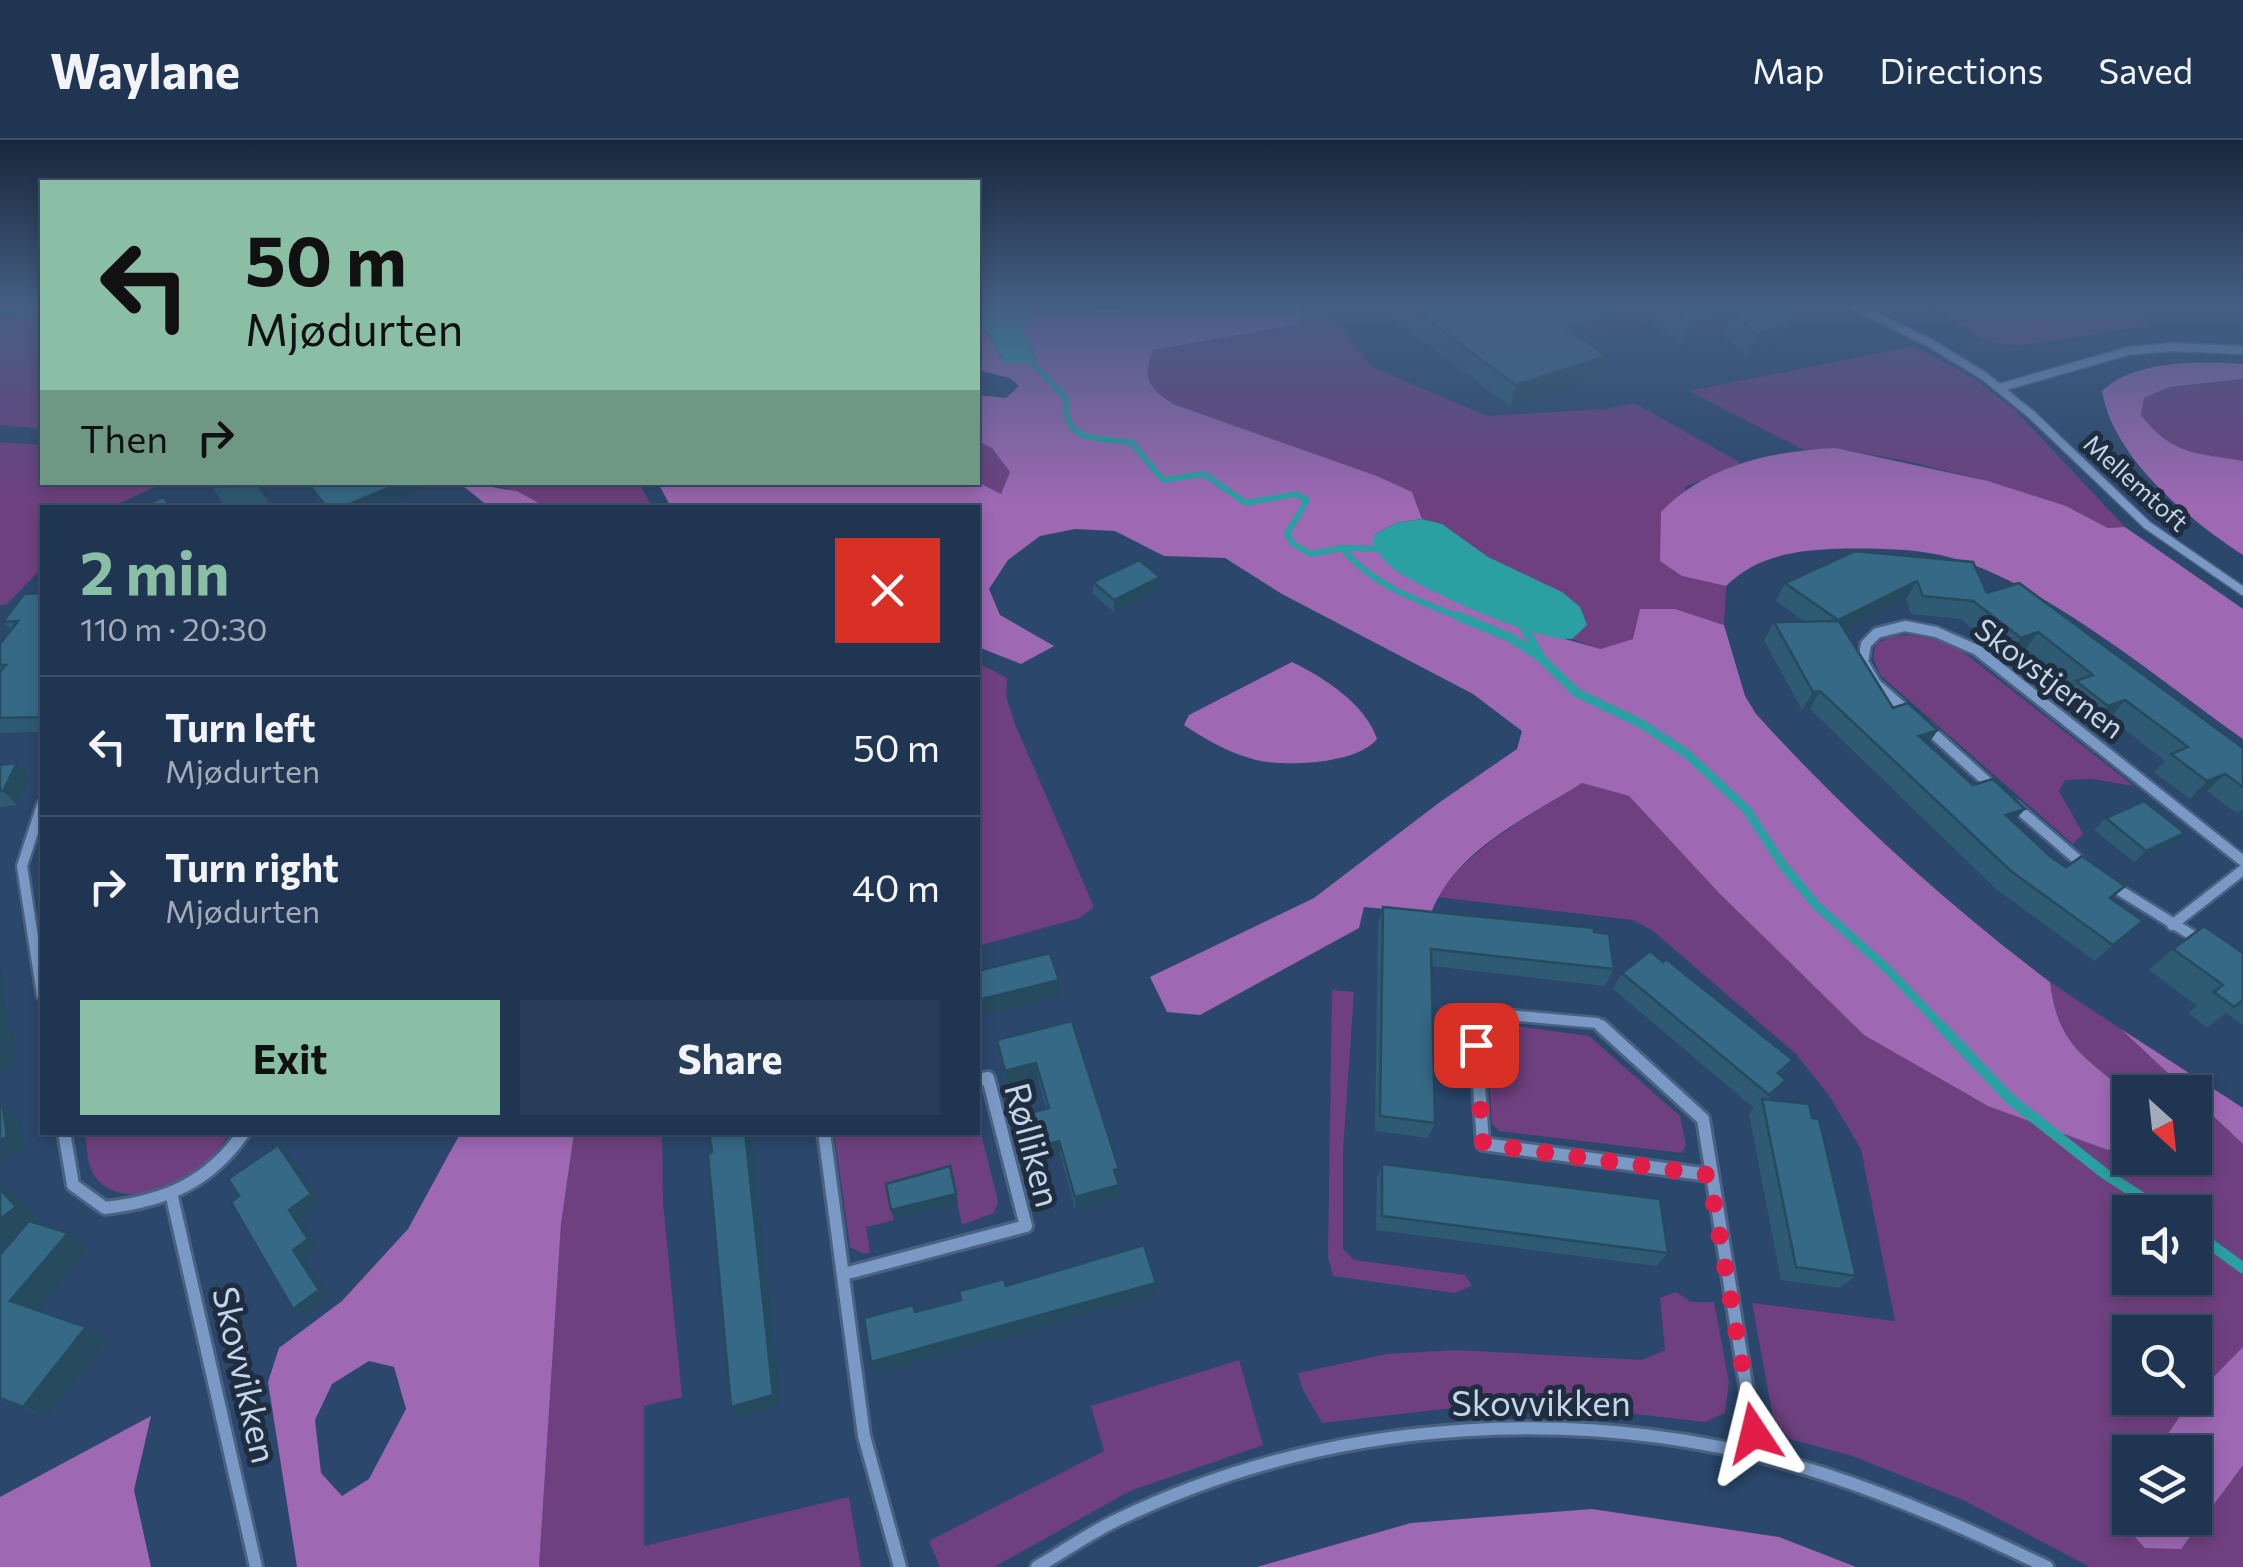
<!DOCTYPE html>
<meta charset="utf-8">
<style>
body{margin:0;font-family:Commissioner,sans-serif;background:#283d58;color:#f1f3f6;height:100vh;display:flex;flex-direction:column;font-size:38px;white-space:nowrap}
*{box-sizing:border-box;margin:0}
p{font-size:32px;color:#a2abb7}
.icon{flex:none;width:55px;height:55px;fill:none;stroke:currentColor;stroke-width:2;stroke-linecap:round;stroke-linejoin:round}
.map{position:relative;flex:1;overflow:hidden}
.panel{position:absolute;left:40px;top:365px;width:940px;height:630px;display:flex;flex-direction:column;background:#203551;border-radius:0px;box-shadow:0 5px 15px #0003,0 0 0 2px #3d5068}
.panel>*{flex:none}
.banner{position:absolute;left:40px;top:40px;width:940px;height:305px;border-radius:0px;box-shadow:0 5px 15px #0003,0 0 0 2px #3d5068;background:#8abfa5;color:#111;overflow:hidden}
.needle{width:65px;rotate:153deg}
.buttons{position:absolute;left:2112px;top:935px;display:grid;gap:20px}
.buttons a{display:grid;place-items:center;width:100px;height:100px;border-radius:0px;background:#203551;box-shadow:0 5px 15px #0003,0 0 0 2px #3d5068;font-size:50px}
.pin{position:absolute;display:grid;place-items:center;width:85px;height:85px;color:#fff;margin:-42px;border-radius:20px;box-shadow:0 5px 15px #0006}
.me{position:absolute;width:110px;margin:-55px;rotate:350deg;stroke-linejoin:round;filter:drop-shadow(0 0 8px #0008)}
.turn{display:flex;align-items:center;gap:35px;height:210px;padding:0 40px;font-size:45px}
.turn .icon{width:130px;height:130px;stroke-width:2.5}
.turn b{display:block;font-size:70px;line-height:85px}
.then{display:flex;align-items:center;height:95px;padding:0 40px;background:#0003;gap:20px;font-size:38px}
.round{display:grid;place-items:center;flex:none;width:105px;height:105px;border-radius:0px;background:#283d58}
.head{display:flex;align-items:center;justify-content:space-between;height:170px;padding:0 40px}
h1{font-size:60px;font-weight:700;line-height:75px;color:#8abfa5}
.cta{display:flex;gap:20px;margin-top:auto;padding:20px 40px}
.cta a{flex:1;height:115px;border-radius:0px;background:#8abfa5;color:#111;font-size:40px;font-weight:700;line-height:115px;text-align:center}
.cta a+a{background:#283d58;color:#f1f3f6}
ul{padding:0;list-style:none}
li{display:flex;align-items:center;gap:30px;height:140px;padding:0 40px;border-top:2px solid #3d5068}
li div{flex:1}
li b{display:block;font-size:38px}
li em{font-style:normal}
header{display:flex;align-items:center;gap:60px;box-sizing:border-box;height:140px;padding:0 50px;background:#203551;border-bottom:2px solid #3d5068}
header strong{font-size:48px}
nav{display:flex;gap:55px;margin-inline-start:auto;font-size:35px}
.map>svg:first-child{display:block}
.green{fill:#6e407f;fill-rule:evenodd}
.forest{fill:#9e68b3;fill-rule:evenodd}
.water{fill:#2aa0a2}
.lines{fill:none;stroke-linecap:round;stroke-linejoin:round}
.stream-far2{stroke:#2aa0a2;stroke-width:6}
.stream-far1{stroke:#2aa0a2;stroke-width:9}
.stream{stroke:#2aa0a2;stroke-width:11}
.minor-far2-casing{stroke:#4a6281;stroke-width:11}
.minor-far1-casing{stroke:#4a6281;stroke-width:15}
.minor-casing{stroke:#4a6281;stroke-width:18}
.minor-far2{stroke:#7a99c4;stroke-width:8}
.minor-far1{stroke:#7a99c4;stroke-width:10}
.minor{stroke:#7a99c4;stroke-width:12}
.wall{fill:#2e5a73}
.shaded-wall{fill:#264a5e}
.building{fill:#366986;stroke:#264a5e;stroke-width:2.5}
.route{stroke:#e11d48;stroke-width:18;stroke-dasharray:0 32.4}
.labels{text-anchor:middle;stroke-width:10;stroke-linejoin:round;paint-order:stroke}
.far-street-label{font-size:25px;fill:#c4d5eb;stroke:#202d3e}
.street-label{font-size:30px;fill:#c4d5eb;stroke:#202d3e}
.near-street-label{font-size:35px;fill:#c4d5eb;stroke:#202d3e}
</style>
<header>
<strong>Waylane</strong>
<nav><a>Map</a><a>Directions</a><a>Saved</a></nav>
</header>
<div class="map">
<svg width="2243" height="1427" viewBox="0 0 2243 1427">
<rect width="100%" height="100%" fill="#2b476c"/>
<g class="green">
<polygon points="42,166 42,289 0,285 0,178"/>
<polygon points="1930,166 2130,166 2149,176 2146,186 2018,206 1986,201"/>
<path d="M1302,170L1331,173L1372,227L1487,276L1606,269L1634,263L1741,323L1685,347L1682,436L1726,446L1724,485L1675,469H1641L1634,499L1601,509L1572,499L1586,485C1555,461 1524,438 1489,418C1465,404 1449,386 1422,379L1411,352L1377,336L1173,264C1148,247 1142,239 1152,210L1294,185L1302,178Z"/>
<polygon points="1914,206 1972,237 2016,271 2125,387 2108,388 2066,366 1988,341 1906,321 1836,308 1804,310 1689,251"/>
<path d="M2243,239V321C2196,313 2173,314 2141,276L2144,258L2169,247Z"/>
<polygon points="978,301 992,308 1010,332 1001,354 978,342"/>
<polygon points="0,302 42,305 42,342 164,343 111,367 42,368 42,428 6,465 0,465"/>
<polygon points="485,343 639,343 652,367 546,367 517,351"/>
<polygon points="1909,495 1940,500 1958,508 2134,646 2092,639 2065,640 2059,651 2083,694 2073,704 1880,535 1873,517 1876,504 1892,496"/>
<polygon points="978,523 1007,538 1006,556 1015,584 1094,767 1080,778 978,806"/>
<path d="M1582,643L1629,656L1719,753L1864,895L2108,1010L2130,1005V1018H2195V959L2243,1004V1427H2090L1963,1360L1852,1316L1790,1299L1773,1277L1752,1163L1895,1181L1861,1009L1830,957L1796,914L1653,791L1633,780L1437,757C1472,704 1530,676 1582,643ZM2130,1072H2195V1138H2130ZM2130,1192H2195V1258H2130ZM2130,1312H2195V1378H2130Z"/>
<path d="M2050,842L2121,889L2188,952L2130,955C2084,916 2058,906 2050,842Z"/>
<polygon points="1332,850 1354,852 1343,1010 1343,1109 1354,1120 1465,1135 1472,1146 1454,1153 1333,1136 1328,1117"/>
<polygon points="1496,883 1589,896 1680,976 1686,1005 1682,1013 1499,991 1492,984 1486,897 1487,888"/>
<polygon points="978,982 998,1062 994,1073 962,1085 952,1036 889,1054 894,1080 866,1087 870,1112 864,1114 850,1107 834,993 978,992"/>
<path d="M85,993V992L229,993C212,1030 141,1075 102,1044C87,1033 87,1009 85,993Z"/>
<polygon points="574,993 662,993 663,1063 682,1257 644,1266 644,1406 849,1357 861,1427 539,1427 561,1084"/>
<polygon points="1676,1152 1691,1162 1714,1162 1729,1242 1725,1273 1705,1282 1565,1266 1478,1265 1322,1283 1303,1250 1298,1233 1387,1214 1456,1210 1642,1220 1665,1210 1660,1158"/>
<polygon points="1239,1220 1263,1305 1130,1351 994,1427 940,1427 929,1401 1104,1311 1091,1266"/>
</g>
<g class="forest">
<path d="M1030,166H1092L1104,171L1141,166H1295L1302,170L1303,177L1295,185L1153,210C1142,239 1148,247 1173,264L1377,336L1412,352L1422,379L1396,383L1374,395V408L1444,454L1507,483L1601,509L1633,499L1640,469H1675L1724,485L1745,556L1756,574C1845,672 1944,762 2050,842C2058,906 2084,916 2130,955V1005L2108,1010L1988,966L1864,895L1719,753L1629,656L1582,643C1527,678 1456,709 1431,773L1364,767L1359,788L1200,875L1167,872L1150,837L1314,758L1440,662L1517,609L1522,591L1473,554L1282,454L1225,418L1164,416L1115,391L1075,389L1040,396L1008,420L989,449L1000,475L1054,506L1021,524L978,507V368L671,367L658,343L978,342L1001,354L1010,332L992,308L978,301V255L1006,258L1019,246L1010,238L978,230V188L988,194L1002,219L1037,220L1023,189Z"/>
<path d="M2243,224V239L2169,247L2144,258L2141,275C2172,315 2197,313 2243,321V415C2189,380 2113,318 2102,251C2136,219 2198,222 2243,224Z"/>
<path d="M1836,308L1988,341L2066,366L2108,388L2125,387L2243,469V599C2162,542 2046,444 1952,418C1916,408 1869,408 1831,409C1792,411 1755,417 1726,446L1682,436L1660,421L1661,372C1706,325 1771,311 1836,308Z"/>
<polygon points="467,343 517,351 546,367 489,367 462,345"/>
<path d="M1292,522C1325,538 1365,564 1377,599C1357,624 1286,627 1256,620C1229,613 1206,600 1184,585L1189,575Z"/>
<polygon points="2121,889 2243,968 2243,1004 2195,959 2195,952 2188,952"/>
<path d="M461,992L574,993L561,1084L539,1427H297L268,1242L279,1208L342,1161L408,1089ZM369,1221L394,1227L406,1269L369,1339L342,1356L321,1333L315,1280L332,1244Z"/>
<polygon points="2243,1207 2243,1325 2181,1409 2145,1408 2116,1376 2130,1354 2130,1378 2195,1378 2195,1312 2156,1312 2190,1261"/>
<polygon points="151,1276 134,1350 151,1427 0,1427 0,1357"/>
<polygon points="1592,1369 1779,1397 1856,1427 1257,1427 1411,1383"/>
</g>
<g class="water">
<polygon points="978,166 1030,166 1023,189 1037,221 1005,224 989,194 978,188"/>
<path d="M1422,379L1442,384L1488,417L1562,452L1580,467L1587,485L1572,499C1535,501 1429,452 1396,431C1388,425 1381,416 1374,408V395L1396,383Z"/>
</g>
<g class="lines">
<g class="stream-far2">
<path d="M1025,216L1066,258C1063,305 1097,296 1132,303L1163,340L1204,334L1246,363L1296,354L1307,360L1287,394L1293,404L1311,414L1342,408L1382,409"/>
<path d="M1342,408C1374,447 1418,460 1464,479"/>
</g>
<g class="stream-far1">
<polyline points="1458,476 1511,498 1540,517"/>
<polyline points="1521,482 1542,519 1577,553 1640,583 1686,613 1747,670 1782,724 1817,766 1886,828 1944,889"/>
</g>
<g class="stream">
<polyline points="1941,886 2010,959 2104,1033 2164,1072"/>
<polyline points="2195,1093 2243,1128"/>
</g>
<g class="minor-far2-casing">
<g id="minor-far2">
<polyline points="1854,166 1930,203 1984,236 2032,275 2147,385 2243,451"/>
<polyline points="1999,248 2128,211 2172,207 2243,210"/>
</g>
</g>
<g class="minor-far1-casing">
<g id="minor-far1">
<polyline points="1908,572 1876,544 1863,522 1866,504 1877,493 1905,486 1936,492 1977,510 2243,721"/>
<polyline points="1925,586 1994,648"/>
<polyline points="42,665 22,726 42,855"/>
<polyline points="2015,666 2085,726"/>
<polyline points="2111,745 2203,802"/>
<polyline points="2172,785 2243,730"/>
<polyline points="1475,889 1474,872 1597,883 1603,889"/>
</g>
</g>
<g class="minor-casing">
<g id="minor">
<polyline points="1475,886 1483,1004 1709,1035"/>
<polyline points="1601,886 1703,979 1757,1313"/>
<path d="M64,992L73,1045L105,1068C165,1061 209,1043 244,992"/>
<polyline points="824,992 864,1296 900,1427"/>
<polyline points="172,1057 256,1427"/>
<polyline points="844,1134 1026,1086 988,938 978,940"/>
<path d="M1037,1427C1063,1412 1088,1394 1115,1381C1333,1275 1593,1261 1824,1334C1901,1359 1974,1392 2047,1427"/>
</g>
</g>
<use href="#minor-far2" class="minor-far2"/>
<use href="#minor-far1" class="minor-far1"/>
<use href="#minor" class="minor"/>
</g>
<g class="wall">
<polygon points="1375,166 1806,166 1779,205 1748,216 1723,196 1681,205 1652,182 1587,202 1600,238 1511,267"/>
<polygon points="265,342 269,363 224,365 212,347"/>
<polygon points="306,342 339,344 344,342 435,342 435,344 377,368 324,368"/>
<polygon points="1855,411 1987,453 2243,608 2243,670 2236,673 2207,651 2190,659 2154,632 2165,621 2110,578 2093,584 2062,559 2071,547 2025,510 2008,516 1961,479 1911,474 1906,459 1844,489 1893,568 1938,590 1928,604 2052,718 2143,781 2125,798 2095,821 1996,749 1810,569 1802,570 1764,500 1774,482 1805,482 1776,461 1785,443"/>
<polygon points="1093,442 1160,449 1114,472 1093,454"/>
<polygon points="42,453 42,592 0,593 0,504 11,490 3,482"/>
<polygon points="17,623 31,637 17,665 0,667 0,625"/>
<polygon points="2106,678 2173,705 2134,722 2094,690"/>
<polygon points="1383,767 1594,792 1614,829 1605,846 1432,826 1435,983 1428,998 1375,991 1378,784"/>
<polygon points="2173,809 2243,813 2243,885 2226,873 2207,888 2188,873 2197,866 2149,830"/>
<polygon points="1663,822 1793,920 1780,935 1786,940 1768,960 1856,1136 1840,1148 1781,1140 1749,974 1754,968 1613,849 1622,833"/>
<polygon points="1072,881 1119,1043 1119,1059 1076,1071 1060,1015 1029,1024 1020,991 1018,976 1046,968 1038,938 1008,946 997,900"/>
<polygon points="1382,1024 1668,1113 1656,1126 1376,1090 1377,1038"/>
<polygon points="0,1046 18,1057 40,1081 37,1083 90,1106 37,1170 86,1187 109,1199 48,1277 0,1260 0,1115 9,1104 0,1111"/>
</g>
<g class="shaded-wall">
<polygon points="1643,166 1657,166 1652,182 1560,211 1567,189"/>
<polygon points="1801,166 1806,166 1779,205 1748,216 1757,194"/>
<polygon points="1732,174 1723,196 1681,205 1689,183"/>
<polygon points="1607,216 1600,238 1511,267 1516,245"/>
<polygon points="257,342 265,342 269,363 257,345"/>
<polygon points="403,342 435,342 435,344 377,368 340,368"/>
<polygon points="1160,437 1160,449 1114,472 1114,460"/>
<polygon points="1917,441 1906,459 1827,498 1838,480"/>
<polygon points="2038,492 2025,510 2008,516 2021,498"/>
<polygon points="1820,551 1810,569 1802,570 1813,552"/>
<polygon points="2125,560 2110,578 2093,584 2108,566"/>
<polygon points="1938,590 1925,608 1919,596"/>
<polygon points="17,623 31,637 17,665 3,651"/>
<polygon points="2225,634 2207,651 2190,659 2207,641"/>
<polygon points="2025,669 2010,686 2006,675"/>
<polygon points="2185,693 2173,705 2134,722 2146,711"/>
<polygon points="2143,781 2125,798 2095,821 2113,805"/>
<polygon points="0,819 8,888 13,892 17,926 0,933"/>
<polygon points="1059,840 1060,856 978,877 978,860"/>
<polygon points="1036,923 1038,938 1008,946 1005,931"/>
<polygon points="3,967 21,979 24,1008 0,1019"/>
<polygon points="745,992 751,992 781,1265 740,1278 731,1267"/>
<polygon points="1059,1001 1060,1015 1029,1024 1027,1010"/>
<polygon points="278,1005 288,1015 322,1063 300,1078 319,1108 304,1118 330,1157 304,1177 293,1169 293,1110"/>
<polygon points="950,1026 958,1063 894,1080 891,1070"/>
<polygon points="1119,1045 1119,1059 1076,1071 1075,1057"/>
<polygon points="0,1046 18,1057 40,1081 0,1111"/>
<polygon points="68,1093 90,1106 35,1174 10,1161"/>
<polygon points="1156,1143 1155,1155 876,1234 871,1222"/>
<polygon points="86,1187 109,1199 48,1277 23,1267"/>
</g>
<g class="building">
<polygon points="1408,166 1643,166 1567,189 1607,216 1516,245"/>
<polygon points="1666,166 1801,166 1788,183 1757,194 1732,174 1689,183"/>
<polygon points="211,342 257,342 257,345 212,347"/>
<polygon points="307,342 338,342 339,344 344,342 403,342 340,368 327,368"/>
<polygon points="164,357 171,368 143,368 142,366"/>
<polygon points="1855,411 1973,422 1987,453 2019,443 2243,608 2243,647 2225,634 2207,641 2171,614 2188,607 2125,560 2108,566 2076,541 2093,535 2038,492 2021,498 1973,461 1923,456 1917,441 1838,480 1785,443"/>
<polygon points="1139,420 1160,437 1114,460 1093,442"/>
<polygon points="42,453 42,577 0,578 0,532 6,525 0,525 0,504 18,481 3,482 24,454"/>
<polygon points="1839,481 1893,568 1908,563 1938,590 1919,596 1973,645 1993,639 2025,669 2006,675 2052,718 2066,727 2082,716 2125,746 2110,758 2143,781 2113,805 2012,732 1820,551 1813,552 1774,482"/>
<polygon points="17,623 3,651 0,651 0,625"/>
<polygon points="2144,661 2185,693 2146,711 2106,678"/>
<polygon points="1383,767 1594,788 1594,792 1609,794 1614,829 1431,809 1435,983 1380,976"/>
<polygon points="2204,786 2243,813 2243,860 2234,867 2214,852 2223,845 2173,809"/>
<polygon points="1650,811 1663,822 1666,819 1793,920 1778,933 1786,940 1769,955 1622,833"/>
<polygon points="1050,813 1059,840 978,860 978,831"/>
<polygon points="1072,881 1119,1029 1114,1030 1119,1045 1075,1057 1059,1001 1027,1010 1018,976 1049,968 1036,923 1005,931 997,900"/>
<polygon points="1762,959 1809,964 1812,978 1819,979 1856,1136 1796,1127"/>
<polygon points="3,967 7,997 0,1000 0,968"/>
<polygon points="709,992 745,992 773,1255 731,1267 708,1014 712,1012"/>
<polygon points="278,1005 311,1054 289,1070 308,1099 293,1110 319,1150 293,1169 231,1062 239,1056 228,1039"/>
<polygon points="1382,1024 1660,1059 1668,1113 1382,1076"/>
<polygon points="950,1026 956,1054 891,1070 886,1044"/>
<polygon points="0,1049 16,1067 0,1079"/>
<polygon points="29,1081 68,1093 10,1161 86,1187 23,1267 0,1258 0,1115"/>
<polygon points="1144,1105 1156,1143 871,1222 864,1178 913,1165 915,1172 961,1160 959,1151 1004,1139 1006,1146"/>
</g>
<linearGradient id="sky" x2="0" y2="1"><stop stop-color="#18273b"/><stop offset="0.45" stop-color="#445e83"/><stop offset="1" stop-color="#445e83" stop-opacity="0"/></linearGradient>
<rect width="2243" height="365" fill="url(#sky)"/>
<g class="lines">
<polyline class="route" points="1476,905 1483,1004 1709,1035 1754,1293"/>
</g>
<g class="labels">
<g class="far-street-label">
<text transform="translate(2136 343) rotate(42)" y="9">Mellemtoft</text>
</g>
<g class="street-label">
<text transform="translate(2049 539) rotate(37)" y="10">Skovstjernen</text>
</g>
<g class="near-street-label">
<text transform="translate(1032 1005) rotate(75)" y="12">Rølliken</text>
<text transform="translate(244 1235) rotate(77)" y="12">Skovvikken</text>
<text x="1541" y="1276">Skovvikken</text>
</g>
</g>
</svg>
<div class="buttons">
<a><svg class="needle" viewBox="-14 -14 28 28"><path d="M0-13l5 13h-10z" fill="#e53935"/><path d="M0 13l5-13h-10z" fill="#a2abb7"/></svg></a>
<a><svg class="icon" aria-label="sound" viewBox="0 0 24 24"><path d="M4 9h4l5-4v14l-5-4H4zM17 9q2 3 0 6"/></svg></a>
<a><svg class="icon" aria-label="search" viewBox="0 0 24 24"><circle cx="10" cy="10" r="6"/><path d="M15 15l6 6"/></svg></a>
<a><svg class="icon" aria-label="layers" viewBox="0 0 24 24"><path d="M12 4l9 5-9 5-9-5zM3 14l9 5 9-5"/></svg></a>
</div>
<div class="pin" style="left:1476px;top:905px;background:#d93025"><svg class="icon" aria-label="arrive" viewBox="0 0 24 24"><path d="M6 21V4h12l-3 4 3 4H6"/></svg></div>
<svg class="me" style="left:1754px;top:1293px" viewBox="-20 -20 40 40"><path d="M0-17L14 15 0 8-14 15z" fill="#e11d48" stroke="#fff" stroke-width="4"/></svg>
<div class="banner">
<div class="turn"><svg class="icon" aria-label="left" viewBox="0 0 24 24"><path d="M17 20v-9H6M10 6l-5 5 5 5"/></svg><div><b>50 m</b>Mjødurten</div></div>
<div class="then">Then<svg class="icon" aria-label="right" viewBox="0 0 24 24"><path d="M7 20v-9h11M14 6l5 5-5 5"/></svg></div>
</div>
<section class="panel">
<div class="head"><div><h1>2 min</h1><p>110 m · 20:30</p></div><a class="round" style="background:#d93025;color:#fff"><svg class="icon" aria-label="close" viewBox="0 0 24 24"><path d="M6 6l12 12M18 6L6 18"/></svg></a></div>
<ul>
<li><svg class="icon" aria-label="left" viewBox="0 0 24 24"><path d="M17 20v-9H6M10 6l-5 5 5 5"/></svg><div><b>Turn left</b><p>Mjødurten</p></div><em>50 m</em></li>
<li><svg class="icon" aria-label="right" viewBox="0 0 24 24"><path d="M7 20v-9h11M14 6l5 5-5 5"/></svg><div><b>Turn right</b><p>Mjødurten</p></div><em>40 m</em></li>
</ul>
<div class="cta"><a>Exit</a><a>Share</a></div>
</section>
</div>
